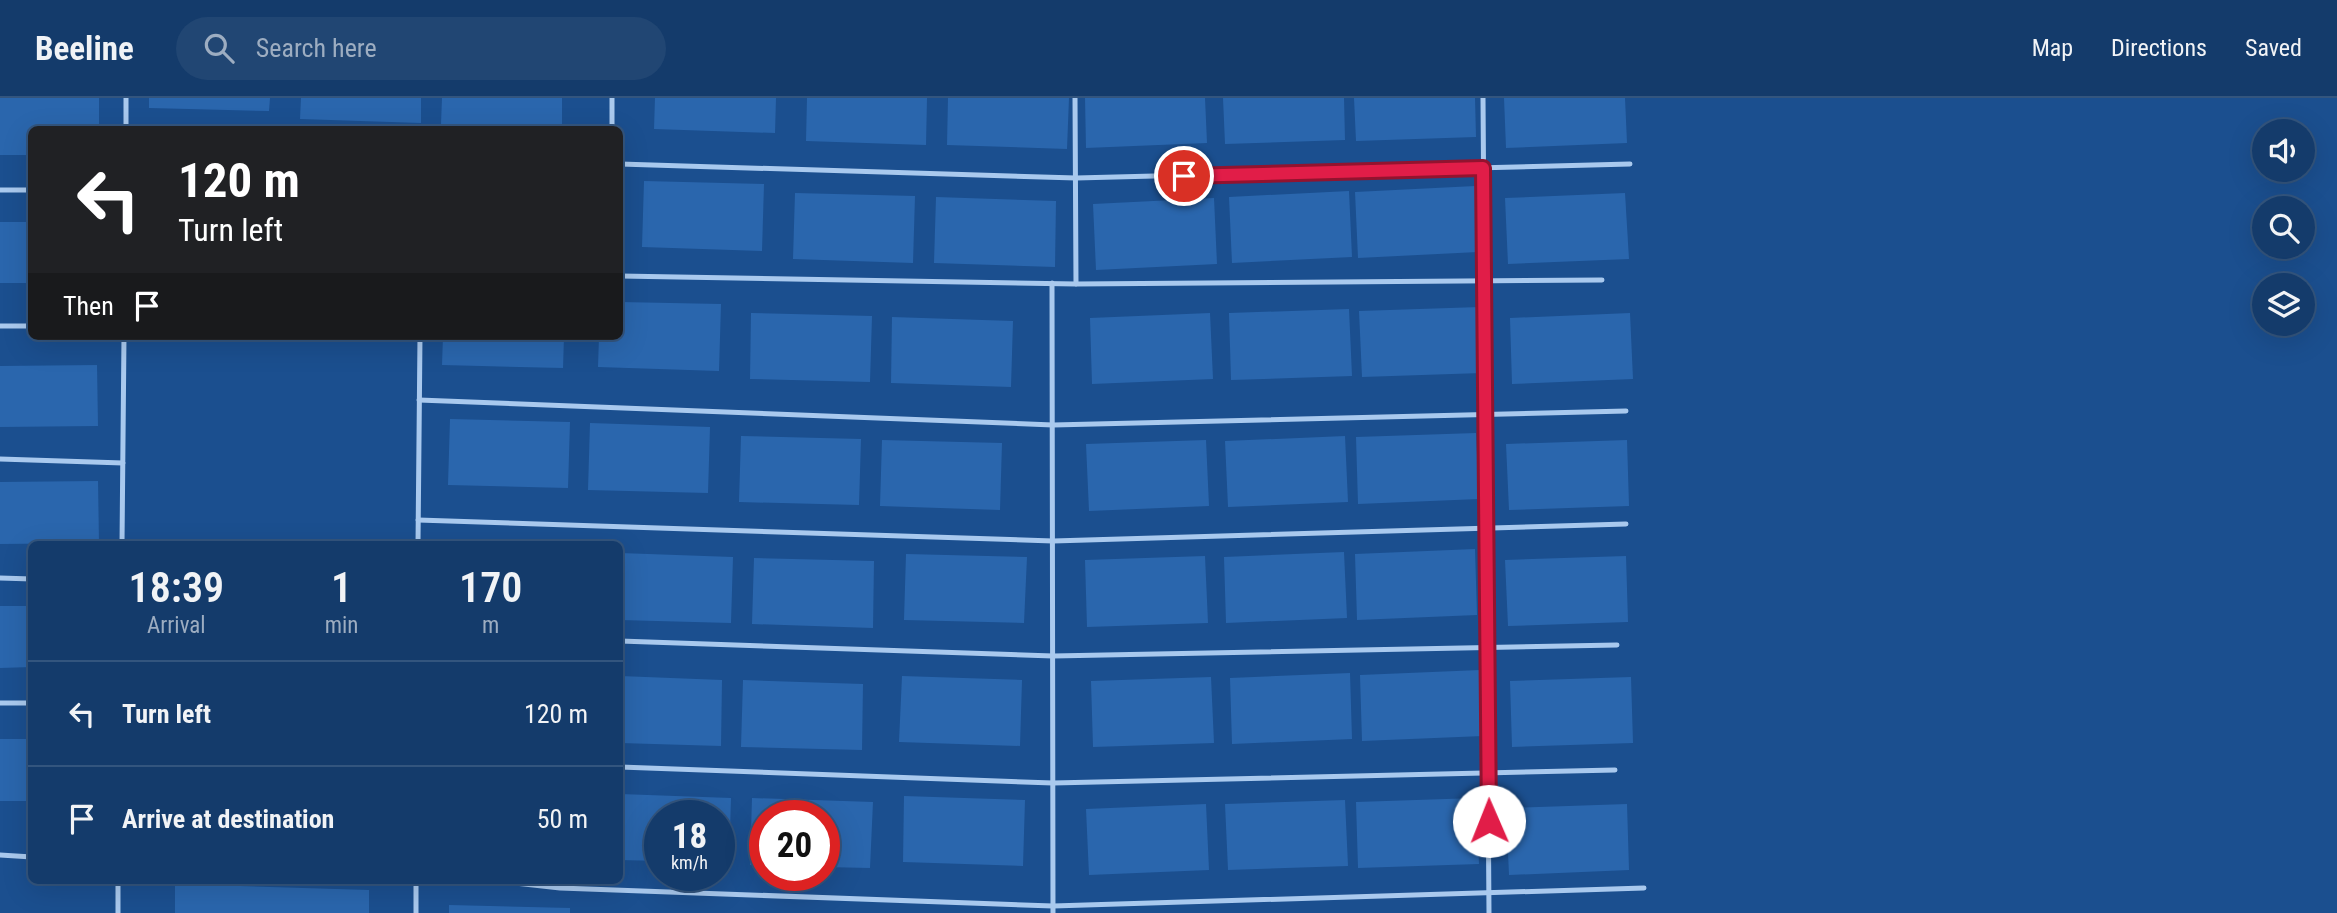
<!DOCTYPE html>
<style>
body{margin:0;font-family:"Roboto Condensed",sans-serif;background:#214673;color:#f1f3f6;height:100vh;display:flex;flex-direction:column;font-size:26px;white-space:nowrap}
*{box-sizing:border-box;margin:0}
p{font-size:23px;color:#9dadc1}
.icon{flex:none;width:38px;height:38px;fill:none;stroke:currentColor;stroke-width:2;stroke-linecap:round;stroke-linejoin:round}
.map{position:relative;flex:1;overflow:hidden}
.panel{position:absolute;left:28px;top:443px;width:595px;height:343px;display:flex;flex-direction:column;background:#143b6b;border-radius:10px;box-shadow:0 7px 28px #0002,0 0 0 2px #33557e}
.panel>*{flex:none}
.banner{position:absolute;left:28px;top:28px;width:595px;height:214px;border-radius:10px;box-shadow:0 7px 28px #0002,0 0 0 2px #33557e;background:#202124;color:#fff;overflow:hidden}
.tools{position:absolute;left:2252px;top:21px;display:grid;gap:14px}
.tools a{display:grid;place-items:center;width:63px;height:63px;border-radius:50%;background:#143b6b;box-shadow:0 7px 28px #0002,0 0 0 2px #33557e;font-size:35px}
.speed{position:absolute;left:644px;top:702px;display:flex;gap:14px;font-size:35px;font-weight:700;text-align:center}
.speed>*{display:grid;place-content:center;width:91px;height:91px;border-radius:50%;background:#143b6b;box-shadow:0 7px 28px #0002,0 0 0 2px #33557e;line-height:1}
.speed small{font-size:18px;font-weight:400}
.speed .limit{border:10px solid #d22;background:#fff;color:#111}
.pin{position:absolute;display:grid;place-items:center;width:60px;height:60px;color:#fff;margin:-30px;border:4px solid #fff;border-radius:50%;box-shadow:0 2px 7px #0007}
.me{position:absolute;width:77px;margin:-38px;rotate:359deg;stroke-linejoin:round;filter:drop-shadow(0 0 5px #0008)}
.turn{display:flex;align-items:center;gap:24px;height:147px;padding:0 35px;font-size:32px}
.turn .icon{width:91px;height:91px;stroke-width:2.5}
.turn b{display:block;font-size:49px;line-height:60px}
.then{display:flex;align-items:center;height:66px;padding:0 35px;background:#0003;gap:14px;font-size:26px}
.eta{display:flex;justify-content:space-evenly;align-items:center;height:119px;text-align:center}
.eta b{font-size:42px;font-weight:600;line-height:49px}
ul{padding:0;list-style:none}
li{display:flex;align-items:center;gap:21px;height:105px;padding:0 35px;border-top:2px solid #33557e}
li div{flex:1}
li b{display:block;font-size:26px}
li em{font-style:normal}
header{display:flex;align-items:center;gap:42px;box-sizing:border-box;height:98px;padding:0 35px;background:#143b6b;border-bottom:2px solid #33557e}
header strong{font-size:33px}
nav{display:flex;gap:38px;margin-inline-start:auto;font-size:24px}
.search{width:490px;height:63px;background:#214673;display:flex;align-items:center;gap:18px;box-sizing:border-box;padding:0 24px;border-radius:38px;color:#9dadc1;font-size:26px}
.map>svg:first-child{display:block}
.building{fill:#2a66ad}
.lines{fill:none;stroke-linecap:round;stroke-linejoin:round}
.lane{stroke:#a9c9ee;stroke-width:5}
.route-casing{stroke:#92132f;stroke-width:18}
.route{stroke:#e11d48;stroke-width:12}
</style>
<header>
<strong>Beeline</strong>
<div class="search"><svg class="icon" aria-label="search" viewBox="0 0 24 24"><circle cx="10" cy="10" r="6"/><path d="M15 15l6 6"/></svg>Search here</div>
<nav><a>Map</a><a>Directions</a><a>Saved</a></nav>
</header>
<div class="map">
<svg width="2337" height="815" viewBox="0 0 2337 815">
<rect width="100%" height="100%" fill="#1b4f8f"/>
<g class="building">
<polygon points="0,0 99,0 99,32 32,32 32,57 0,57"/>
<polygon points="149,0 270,0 269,13 149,10"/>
<polygon points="301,0 421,0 421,25 300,21"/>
<polygon points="442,0 562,0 562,30 441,26"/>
<polygon points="655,0 776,0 775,35 654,31"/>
<polygon points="807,0 927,0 926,47 806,43"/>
<polygon points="948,0 1069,0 1067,51 947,47"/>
<polygon points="1085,0 1205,0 1207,45 1086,50"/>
<polygon points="1223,0 1344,0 1345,42 1225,46"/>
<polygon points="1354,0 1475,0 1476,39 1356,43"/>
<polygon points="1504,0 1625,0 1627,45 1506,50"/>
<polygon points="644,83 764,86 762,153 642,149"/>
<polygon points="1475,88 1478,154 1358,160 1355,94"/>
<polygon points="1349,93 1352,159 1232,165 1229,99"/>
<polygon points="795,95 915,98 913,165 793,161"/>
<polygon points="1625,95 1629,161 1508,166 1505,100"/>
<polygon points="936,99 1056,103 1055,169 934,165"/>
<polygon points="1214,100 1217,166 1096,172 1093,106"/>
<rect x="0" y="124" width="32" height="61"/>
<polygon points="620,204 721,206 719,273 598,269 599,238 620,238"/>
<polygon points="1480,209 1482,275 1362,279 1359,213"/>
<polygon points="1349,211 1352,278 1231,282 1229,215"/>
<polygon points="751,215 872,218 870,284 750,281"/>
<polygon points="1210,215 1213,281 1092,286 1090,220"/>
<polygon points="1630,215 1633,281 1512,286 1510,220"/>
<polygon points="892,219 1013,223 1011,289 891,285"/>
<polygon points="443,238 564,238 563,270 442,267"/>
<polygon points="97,267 98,328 0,329 0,268"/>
<polygon points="450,321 570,324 568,390 448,387"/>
<polygon points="590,325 710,329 708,395 588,392"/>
<polygon points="1476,335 1479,401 1358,406 1356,339"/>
<polygon points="741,338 861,341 859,407 739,404"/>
<polygon points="1345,338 1348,404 1228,409 1225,343"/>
<polygon points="882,342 1002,345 1000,412 880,408"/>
<polygon points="1206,342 1209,408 1089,413 1086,346"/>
<polygon points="1627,342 1629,408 1509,412 1506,346"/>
<polygon points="98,383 99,445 0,446 0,384"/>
<polygon points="1475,451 1477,517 1357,522 1355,456"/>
<polygon points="1344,454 1347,520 1226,525 1224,459"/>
<polygon points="620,455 733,459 731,525 620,522"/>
<polygon points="906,456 1027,459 1024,525 904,522"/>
<polygon points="1205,458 1208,525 1087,529 1085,462"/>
<polygon points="1626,458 1628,524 1508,528 1505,462"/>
<polygon points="754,460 874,463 873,530 752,526"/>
<polygon points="0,508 32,508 32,569 0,570"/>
<polygon points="1480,572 1483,638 1362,643 1360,577"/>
<polygon points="1350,575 1352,641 1232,646 1230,580"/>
<polygon points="620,578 722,582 721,648 620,645"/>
<polygon points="902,578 1022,582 1020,648 899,644"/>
<polygon points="1211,579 1214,645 1093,649 1091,583"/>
<polygon points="1631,579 1633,645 1512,649 1510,583"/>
<polygon points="743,582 863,586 862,652 741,649"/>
<rect x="0" y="641" width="32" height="62"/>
<polygon points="620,696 731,700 729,766 719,765 719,718 660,718 660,763 620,762"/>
<polygon points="904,698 1025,702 1023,768 903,764"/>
<polygon points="752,700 873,704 870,770 824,769 824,718 765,718 765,767 750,767"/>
<polygon points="1476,700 1479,766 1358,770 1356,704"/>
<polygon points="1345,702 1348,768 1228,772 1225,706"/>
<polygon points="1206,706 1209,772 1089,777 1086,711"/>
<polygon points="1627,706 1629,772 1509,777 1506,710"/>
<polygon points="175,786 369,792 369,815 175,815"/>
<polygon points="449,807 570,810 570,815 449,815"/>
</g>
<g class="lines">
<g class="lane">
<polyline points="612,0 612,32"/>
<polyline points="1075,0 1076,186"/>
<polyline points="1483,0 1489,815"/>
<polyline points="126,32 126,0"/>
<polyline points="620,66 1076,80 1630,66"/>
<polyline points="0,92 32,92"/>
<polyline points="620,178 1076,186 1602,182"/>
<polyline points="1052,185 1053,815"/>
<polyline points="0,228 32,228"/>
<polyline points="419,302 1053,327 1626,313"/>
<polyline points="0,361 123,365"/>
<polyline points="418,422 1053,443 1626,426"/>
<polyline points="122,446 124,238"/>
<polyline points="418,446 420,238"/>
<polyline points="0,480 32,481"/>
<polyline points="620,543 1053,558 1617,547"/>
<polyline points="0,605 32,605"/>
<polyline points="620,669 1053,685 1615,672"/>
<polyline points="0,757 32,759"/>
<polyline points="489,782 560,790 1053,808 1644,790"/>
<polyline points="118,815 118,782"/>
<polyline points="416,815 416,782"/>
</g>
</g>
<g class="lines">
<g class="route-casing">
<polyline id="route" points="1184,78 1483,70 1489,723"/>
</g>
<use href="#route" class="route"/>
</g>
</svg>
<div class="tools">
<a><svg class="icon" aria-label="sound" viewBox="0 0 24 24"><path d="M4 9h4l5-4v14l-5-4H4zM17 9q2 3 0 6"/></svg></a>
<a><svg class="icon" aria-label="search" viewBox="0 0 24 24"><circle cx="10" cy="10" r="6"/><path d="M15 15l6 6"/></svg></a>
<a><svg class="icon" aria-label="layers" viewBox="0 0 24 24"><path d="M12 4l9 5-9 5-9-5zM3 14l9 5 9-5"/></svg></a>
</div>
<div class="speed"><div>18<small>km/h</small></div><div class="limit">20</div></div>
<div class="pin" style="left:1184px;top:78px;background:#d93025"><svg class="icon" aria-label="arrive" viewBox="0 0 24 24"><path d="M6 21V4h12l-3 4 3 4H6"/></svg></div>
<svg class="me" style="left:1489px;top:723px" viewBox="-20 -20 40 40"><circle r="19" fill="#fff"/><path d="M0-13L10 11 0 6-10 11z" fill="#e11d48"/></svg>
<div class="banner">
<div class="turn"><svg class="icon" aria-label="left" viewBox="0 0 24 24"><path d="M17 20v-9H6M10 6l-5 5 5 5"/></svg><div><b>120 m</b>Turn left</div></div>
<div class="then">Then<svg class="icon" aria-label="arrive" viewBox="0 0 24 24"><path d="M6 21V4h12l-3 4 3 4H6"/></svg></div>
</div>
<section class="panel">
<div class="eta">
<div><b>18:39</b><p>Arrival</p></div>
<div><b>1</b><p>min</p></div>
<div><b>170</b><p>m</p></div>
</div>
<ul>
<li><svg class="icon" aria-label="left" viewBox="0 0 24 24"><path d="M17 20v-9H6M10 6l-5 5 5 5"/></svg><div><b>Turn left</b></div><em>120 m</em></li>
<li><svg class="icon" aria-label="arrive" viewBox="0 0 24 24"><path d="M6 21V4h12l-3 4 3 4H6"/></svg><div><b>Arrive at destination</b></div><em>50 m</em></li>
</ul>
</section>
</div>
